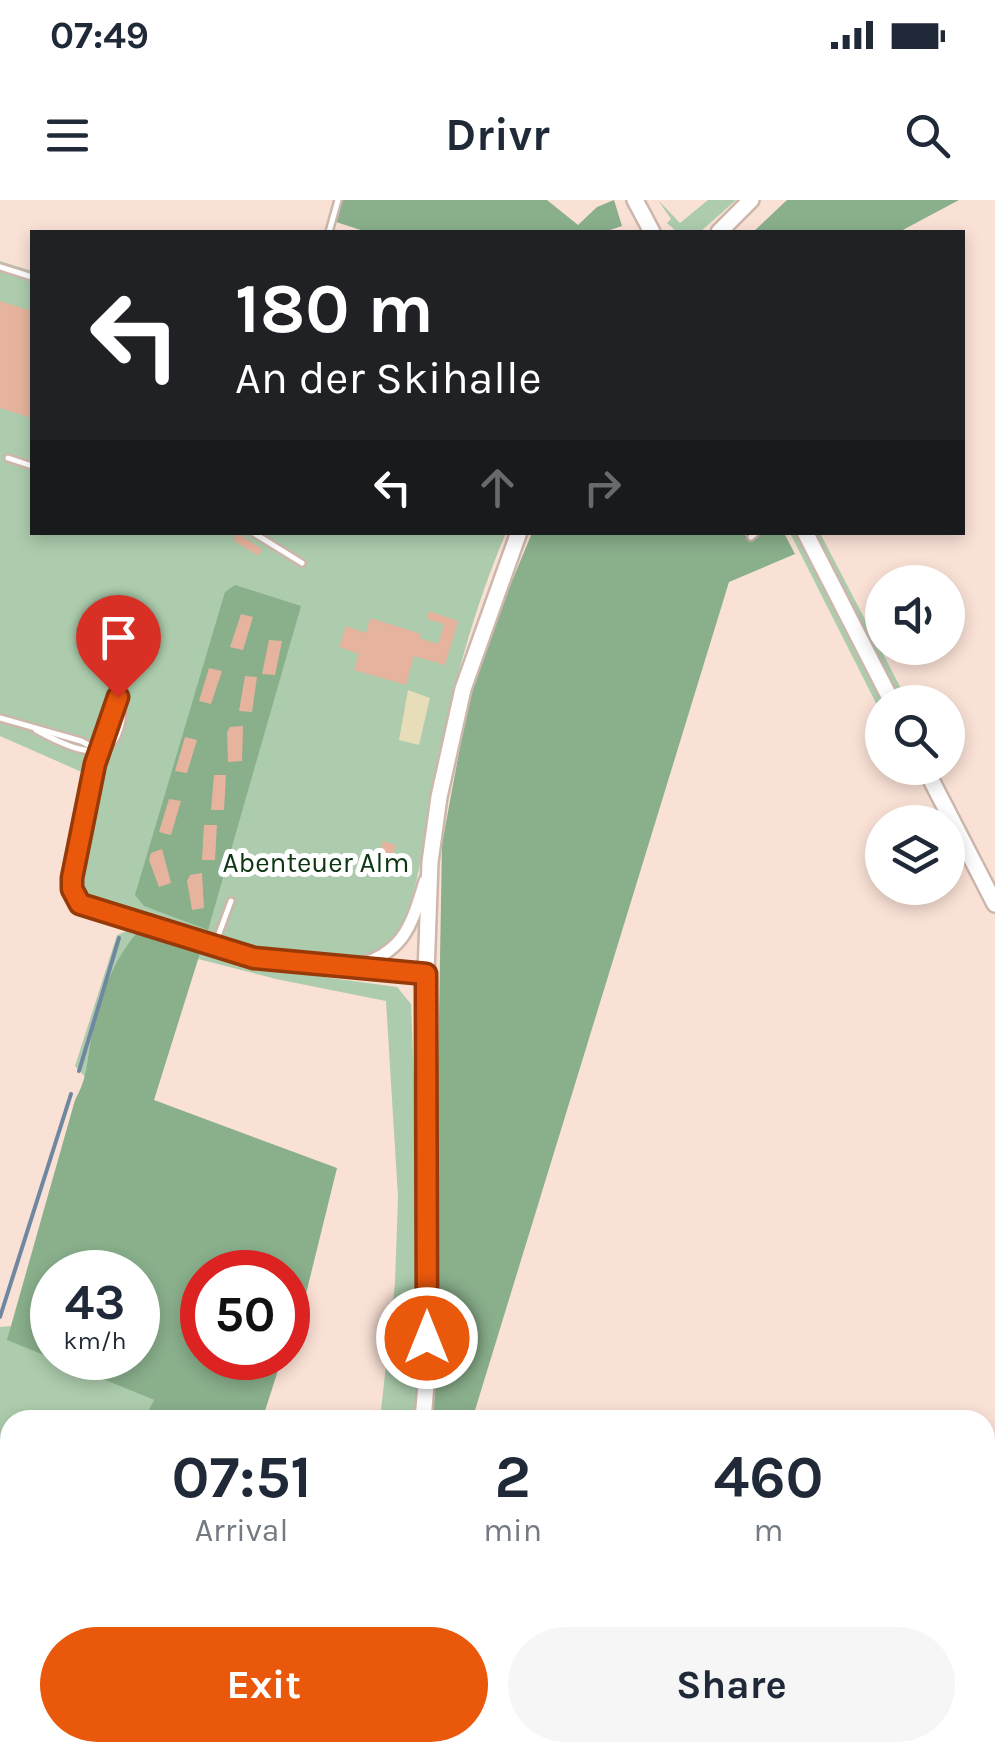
<!DOCTYPE html>
<style>
body{margin:0;font-family:Karla,sans-serif;background:#f6f6f7;color:#1f2937;height:100vh;display:flex;flex-direction:column;font-size:38px;white-space:nowrap}
*{box-sizing:border-box;margin:0}
p{font-size:32px;color:#747a83}
.icon{flex:none;width:55px;height:55px;fill:none;stroke:currentColor;stroke-width:2;stroke-linecap:round;stroke-linejoin:round}
.map{position:relative;flex:1;overflow:hidden}
.sheet{position:absolute;left:0px;top:1210px;width:995px;height:352px;display:flex;flex-direction:column;background:#fff;border-radius:30px 30px 0 0;box-shadow:0 5px 15px #0003}
.sheet>*{flex:none}
.hud{position:absolute;left:30px;top:30px;width:935px;height:305px;border-radius:0px;box-shadow:0 5px 15px #0003;background:#202124;color:#fff;overflow:hidden}
.controls{position:absolute;left:865px;top:365px;display:grid;gap:20px}
.controls a{display:grid;place-items:center;width:100px;height:100px;border-radius:50%;background:#fff;box-shadow:0 5px 15px #0003;font-size:50px}
.speed{position:absolute;left:30px;top:1050px;display:flex;gap:20px;font-size:50px;font-weight:700;text-align:center}
.speed>*{display:grid;place-content:center;width:130px;height:130px;border-radius:50%;background:#fff;box-shadow:0 5px 15px #0003;line-height:1}
.speed small{font-size:25px;font-weight:400}
.speed .limit{border:15px solid #d22;background:#fff;color:#111}
.pin{position:absolute;display:grid;place-items:center;width:85px;height:85px;color:#fff;margin:-102px -42px;border-radius:50% 50% 50% 0;rotate:-45deg;box-shadow:0 0 10px #0007}
.pin .icon{rotate:45deg}
.me{position:absolute;width:110px;margin:-55px;rotate:0deg;stroke-linejoin:round;filter:drop-shadow(0 0 8px #0008)}
.turn{display:flex;align-items:center;gap:35px;height:210px;padding:0 40px;font-size:45px}
.turn .icon{width:130px;height:130px;stroke-width:2.5}
.turn b{display:block;font-size:70px;line-height:85px}
.lanes{display:flex;align-items:center;height:95px;padding:0 40px;background:#0003;justify-content:center;gap:50px;direction:ltr}
.lanes .off{opacity:.35}
.eta{display:flex;justify-content:space-evenly;align-items:center;height:170px;text-align:center}
.eta b{font-size:60px;font-weight:700;line-height:70px}
.primary-button{display:flex;gap:20px;margin-top:auto;padding:20px 40px}
.primary-button a{flex:1;height:115px;border-radius:60px;background:#ea580c;color:#fff;font-size:40px;font-weight:700;line-height:115px;text-align:center}
.primary-button a+a{background:#f6f6f7;color:#1f2937}
.status{display:flex;justify-content:space-between;align-items:center;height:70px;padding:0 50px;background:#fff;direction:ltr}
.status svg{height:28px;fill:currentColor}
header{display:flex;justify-content:space-between;align-items:center;height:130px;padding:0 40px;background:#fff;font-size:45px;font-weight:700}
.map>svg:first-child{display:block}
.green{fill:#acccad}
.forest{fill:#89af8b;fill-rule:evenodd}
.sand{fill:#e7ddb8}
.lines{fill:none;stroke-linecap:round;stroke-linejoin:round}
.stream{stroke:#7087a0;stroke-width:4}
.building{fill:#e6b49e}
.service-casing{stroke:#cdb6ab;stroke-width:10}
.minor-casing{stroke:#cdb6ab;stroke-width:16}
.tertiary-casing{stroke:#cdb6ab;stroke-width:19}
.secondary-casing{stroke:#cdb6ab;stroke-width:20}
.service{stroke:#fff;stroke-width:5}
.minor{stroke:#fff;stroke-width:11}
.tertiary{stroke:#fff;stroke-width:14}
.secondary{stroke:#fff;stroke-width:15}
.route-casing{stroke:#983908;stroke-width:25}
.route{stroke:#ea580c;stroke-width:18}
.labels{text-anchor:middle;stroke-width:10;stroke-linejoin:round;paint-order:stroke}
.park-label{font-size:28px;fill:#0d3713;stroke:#fff}
</style>
<div class="status"><b>07:49</b><svg viewBox="0 0 49 12"><path d="M0 12V9h3v3zM5 12V6h3v6zM10 12V3h3v9zM15 12V0h3v12zM26 1h20v11H26zM47 4h2v5h-2z"/></svg></div>
<header><svg class="icon" aria-label="menu" viewBox="0 0 24 24"><path d="M4 6h16M4 12h16M4 18h16"/></svg>Drivr<svg class="icon" aria-label="search" viewBox="0 0 24 24"><circle cx="10" cy="10" r="6"/><path d="M15 15l6 6"/></svg></header>
<div class="map">
<svg width="995" height="1562" viewBox="0 0 995 1562">
<rect width="100%" height="100%" fill="#fae1d6"/>
<g class="green">
<polygon points="658,0 680,23 708,0 736,0 700,32 676,31 667,23 671,19"/>
<path d="M0,61L32,71V332L506,333C472,412 451,496 434,580C425,627 422,676 404,721C400,733 391,744 380,750C317,784 180,729 115,709L109,725L76,714L63,698L84,573L0,536Z"/>
<polygon points="790,333 797,333 884,502 882,515"/>
<polygon points="813,333 820,333 908,502 900,502"/>
<path d="M132,729L139,730C105,769 93,829 87,879L75,866L117,735Z"/>
<polygon points="201,750 286,772 397,787 411,804 418,986 419,1157 415,1220 380,1220 395,1083 398,997 386,801 276,779 198,759"/>
<polygon points="11,1126 8,1140 154,1200 143,1220 10,1220 10,1271 0,1266 0,1127"/>
<path d="M0,1542L10,1544V1552C49,1552 102,1544 137,1562L28,1558L34,1562H16L0,1555Z"/>
</g>
<g class="forest">
<polygon points="342,0 547,0 578,25 597,7 614,0 622,26 604,32 367,32 336,22"/>
<polygon points="787,0 959,0 899,32 753,32"/>
<polygon points="743,332 748,339 760,333 784,333 795,354 729,382 472,1220 432,1220 442,644 470,493 482,453 532,333"/>
<polygon points="235,385 301,406 208,730 144,706 135,695 225,392"/>
<path d="M139,730L201,750L154,900L337,968L302,1110L288,1144V1072H202V1158H282L262,1220H143L154,1200L7,1140L75,900C87,879 87,863 91,839C99,799 112,761 139,730ZM138,1072V1158H52V1072Z"/>
</g>
<polygon class="sand" points="408,490 430,498 419,545 399,540"/>
<g class="lines">
<g class="stream">
<polyline points="79,871 119,738"/>
<polyline points="0,1117 71,894"/>
</g>
</g>
<g class="building">
<polygon points="0,101 32,111 32,218 0,208"/>
<polygon points="238,333 262,349 258,356 233,340"/>
<polygon points="429,411 458,421 445,465 414,456 406,485 354,470 359,454 339,447 346,426 366,433 370,418 421,434 419,438 438,444 444,424 427,419"/>
<polygon points="241,414 253,417 243,450 230,447"/>
<polygon points="269,440 282,441 275,475 262,474"/>
<polygon points="209,468 222,471 211,504 199,501"/>
<polygon points="245,476 257,477 252,512 239,511"/>
<polygon points="243,526 242,561 228,562 227,532 230,527"/>
<polygon points="185,537 197,540 187,573 175,571"/>
<polygon points="214,575 226,575 224,610 211,610"/>
<polygon points="169,599 181,601 171,635 159,632"/>
<polygon points="204,625 217,625 215,660 202,660"/>
<polygon points="383,641 396,645 389,666 377,662"/>
<polygon points="162,649 171,683 159,687 149,660 151,653"/>
<polygon points="301,653 311,663 296,677 286,668"/>
<polygon points="202,673 204,708 192,710 187,681 190,675"/>
</g>
<g class="lines">
<g class="service-casing">
<g id="service">
<polyline points="329,32 338,0"/>
<polyline points="0,67 32,77"/>
<polyline points="8,258 32,266"/>
<polyline points="252,332 302,363"/>
<polyline points="751,337 757,332"/>
<polyline points="118,497 95,564 72,678 72,689 80,704 254,758 348,768"/>
<polyline points="0,518 81,541 98,550"/>
<path d="M36,530C60,543 107,569 119,531C124,517 123,513 118,499"/>
<polyline points="214,747 231,701"/>
<polyline points="359,769 423,774"/>
</g>
</g>
<g class="minor-casing">
<path id="minor" d="M350,768C403,753 410,731 425,681"/>
</g>
<g class="tertiary-casing">
<g id="tertiary">
<polyline points="139,1552 151,1562"/>
<polyline points="174,1552 175,1562"/>
</g>
</g>
<g class="secondary-casing">
<g id="secondary">
<polyline points="635,0 652,32"/>
<polyline points="719,32 751,0"/>
<polyline points="805,332 892,502"/>
<polyline points="925,568 995,704"/>
<polyline points="423,1220 427,1172 426,774 430,662 439,597 463,489 519,332"/>
<polyline points="0,1532 10,1534"/>
</g>
</g>
<use href="#service" class="service"/>
<use href="#minor" class="minor"/>
<use href="#tertiary" class="tertiary"/>
<use href="#secondary" class="secondary"/>
</g>
<g class="lines">
<g class="route-casing">
<polyline id="route" points="118,497 95,564 72,678 72,689 80,704 254,758 426,774 427,1138"/>
</g>
<use href="#route" class="route"/>
</g>
<g class="labels">
<g class="park-label">
<text x="316" y="672">Abenteuer Alm</text>
</g>
</g>
</svg>
<div class="controls">
<a><svg class="icon" aria-label="sound" viewBox="0 0 24 24"><path d="M4 9h4l5-4v14l-5-4H4zM17 9q2 3 0 6"/></svg></a>
<a><svg class="icon" aria-label="search" viewBox="0 0 24 24"><circle cx="10" cy="10" r="6"/><path d="M15 15l6 6"/></svg></a>
<a><svg class="icon" aria-label="layers" viewBox="0 0 24 24"><path d="M12 4l9 5-9 5-9-5zM3 14l9 5 9-5"/></svg></a>
</div>
<div class="speed"><div>43<small>km/h</small></div><div class="limit">50</div></div>
<div class="pin" style="left:118px;top:497px;background:#d93025"><svg class="icon" aria-label="arrive" viewBox="0 0 24 24"><path d="M6 21V4h12l-3 4 3 4H6"/></svg></div>
<svg class="me" style="left:427px;top:1138px" viewBox="-20 -20 40 40"><circle r="17" fill="#ea580c" stroke="#fff" stroke-width="3"/><path d="M0-11L8 9 0 5-8 9z" fill="#fff"/></svg>
<div class="hud">
<div class="turn"><svg class="icon" aria-label="left" viewBox="0 0 24 24"><path d="M17 20v-9H6M10 6l-5 5 5 5"/></svg><div><b>180 m</b>An der Skihalle</div></div>
<div class="lanes"><svg class="icon" aria-label="left" viewBox="0 0 24 24"><path d="M17 20v-9H6M10 6l-5 5 5 5"/></svg><svg class="icon off" aria-label="ahead" viewBox="0 0 24 24"><path d="M12 20V5M6 11l6-6 6 6"/></svg><svg class="icon off" aria-label="right" viewBox="0 0 24 24"><path d="M7 20v-9h11M14 6l5 5-5 5"/></svg></div>
</div>
<section class="sheet">
<div class="eta">
<div><b>07:51</b><p>Arrival</p></div>
<div><b>2</b><p>min</p></div>
<div><b>460</b><p>m</p></div>
</div>
<div class="primary-button"><a>Exit</a><a>Share</a></div>
</section>
</div>
